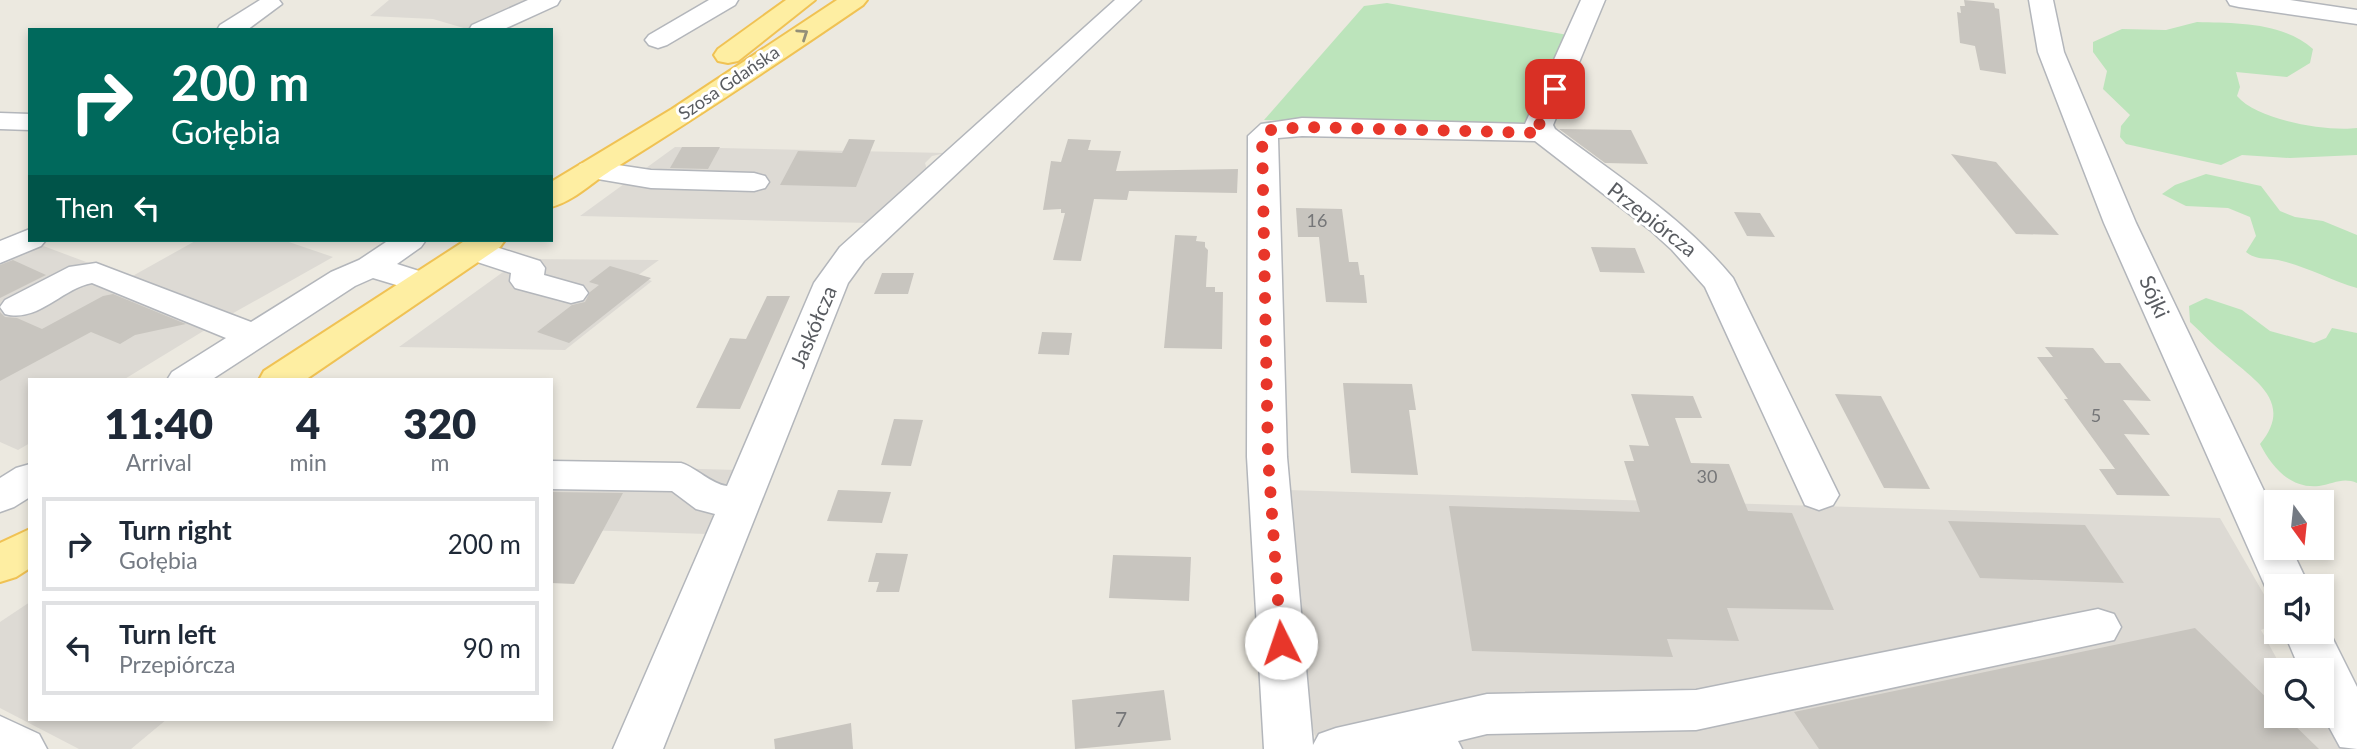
<!DOCTYPE html>
<meta charset="utf-8">
<style>
body{margin:0;font-family:Lato,sans-serif;background:#f2f2f3;color:#1f2937;height:100vh;display:flex;flex-direction:column;font-size:26px;white-space:nowrap}
*{box-sizing:border-box;margin:0}
p{font-size:23px;color:#747a83}
.icon{flex:none;width:38px;height:38px;fill:none;stroke:currentColor;stroke-width:2;stroke-linecap:round;stroke-linejoin:round}
.map{position:relative;flex:1;overflow:hidden}
.sheet{position:absolute;left:28px;top:378px;width:525px;height:343px;display:flex;flex-direction:column;background:#fff;border-radius:0px;box-shadow:0 4px 10px #0003}
.sheet>*{flex:none}
.banner{position:absolute;left:28px;top:28px;width:525px;height:214px;border-radius:0px;box-shadow:0 4px 10px #0003;background:#00695c;color:#fff;overflow:hidden}
.needle{width:46px;rotate:165deg}
.fabs{position:absolute;left:2264px;top:490px;display:grid;gap:14px}
.fabs a{display:grid;place-items:center;width:70px;height:70px;border-radius:0px;background:#fff;box-shadow:0 4px 10px #0003;font-size:35px}
.pin{position:absolute;display:grid;place-items:center;width:60px;height:60px;color:#fff;margin:-30px;border-radius:14px;box-shadow:0 4px 10px #0006}
.me{position:absolute;width:77px;margin:-38px;rotate:356deg;stroke-linejoin:round;filter:drop-shadow(0 0 5px #0008)}
.turn{display:flex;align-items:center;gap:24px;height:147px;padding:0 28px;font-size:32px}
.turn .icon{width:91px;height:91px;stroke-width:2.5}
.turn b{display:block;font-size:49px;line-height:60px}
.then{display:flex;align-items:center;height:66px;padding:0 28px;background:#0003;gap:14px;font-size:26px}
.eta{display:flex;justify-content:space-evenly;align-items:center;height:119px;text-align:center}
.eta b{font-size:42px;font-weight:800;line-height:49px}
ul{padding:0;list-style:none}
li{display:flex;align-items:center;gap:21px;height:94px;margin:0 14px 10px;padding:0 14px;border:4px solid #e0e1e3;border-radius:0px}
li div{flex:1}
li b{display:block;font-size:26px}
li em{font-style:normal}
.map>svg:first-child{display:block}
.industrial{fill:#dddad4}
.green{fill:#bce4bb}
.building{fill:#c8c5bf}
.lines{fill:none;stroke-linecap:round;stroke-linejoin:round}
.minor-casing{stroke:#b3b6bb;stroke-width:3}
.major-casing{stroke:#f0c254;stroke-width:4}
.minor{fill:#fff;fill-rule:evenodd}
.major{fill:#feeea2;fill-rule:evenodd}
.oneway{stroke:#938f78}
.route{stroke:#e8362a;stroke-width:12;stroke-dasharray:0 21.6}
.labels{text-anchor:middle;stroke-width:6;stroke-linejoin:round;paint-order:stroke}
.far-street-label{font-size:18px;fill:#595c61;stroke:#fff}
.number-label{font-size:18px;fill:#757678}
.street-label{font-size:21px;fill:#595c61;stroke:#fff}
.near-number-label{font-size:21px;fill:#757678}
</style>
<div class="map">
<svg width="2357" height="749" viewBox="0 0 2357 749">
<rect width="100%" height="100%" fill="#ece9e0"/>
<g class="industrial">
<polygon points="389,0 532,0 467,29 433,19 370,16"/>
<polygon points="675,147 946,153 932,156 925,163 927,170 870,223 580,216"/>
<polygon points="197,240 283,240 333,257 228,316 123,380 30,380 30,443 18,450 0,442 0,263 38,244 129,278"/>
<polygon points="521,259 659,260 637,276 652,281 565,350 399,347"/>
<polygon points="551,465 738,470 707,534 551,529"/>
<polygon points="1287,490 2220,518 2277,617 2277,623 2261,630 2278,661 2303,670 2277,670 2277,716 2322,716 2322,702 2348,749 1320,749 1302,702"/>
<polygon points="30,602 30,719 167,719 131,749 79,749 0,708 0,622"/>
</g>
<g class="green">
<polygon points="1387,3 1568,35 1526,127 1264,120 1364,6"/>
<path d="M2197,22C2235,23 2283,22 2313,49L2310,63L2287,77L2236,72L2240,87L2237,96C2257,120 2326,132 2357,128V155L2290,158L2242,155L2221,165L2126,144L2120,137L2121,126L2130,115L2103,89L2107,71L2093,52V42L2122,29L2166,30Z"/>
<path d="M2206,174L2261,186L2280,211L2295,217L2323,221L2357,235V288C2330,280 2306,266 2278,260C2267,258 2255,260 2246,252L2256,236L2250,217L2228,208L2186,206L2162,194L2175,185Z"/>
<path d="M2206,298L2242,310L2270,331L2314,343L2326,338L2332,328L2357,333V483C2342,477 2334,484 2319,486C2290,489 2272,467 2260,444C2294,403 2256,381 2227,356C2214,346 2202,333 2190,322L2189,306Z"/>
</g>
<g class="building">
<polygon points="1964,0 1994,3 1995,8 1999,9 2006,74 1980,70 1975,46 1960,43 1957,12 1961,13 1960,6 1965,6"/>
<polygon points="1559,129 1631,130 1648,164 1605,163"/>
<polygon points="849,139 875,140 856,187 780,185 798,151 842,153"/>
<polygon points="1068,139 1091,140 1088,150 1121,151 1116,171 1238,169 1237,193 1129,191 1127,200 1094,199 1081,261 1053,260 1065,213 1061,213 1061,209 1043,210 1051,161 1061,162"/>
<polygon points="682,147 720,147 708,169 670,168"/>
<polygon points="1951,154 1996,162 2059,235 2016,234"/>
<polygon points="1296,208 1342,209 1349,262 1358,262 1360,275 1364,275 1367,303 1326,302 1319,237 1298,237"/>
<polygon points="1734,212 1760,213 1775,237 1747,236"/>
<polygon points="1175,235 1197,236 1196,241 1205,242 1205,247 1208,250 1206,287 1215,287 1215,292 1223,292 1222,349 1164,348"/>
<polygon points="1591,247 1635,248 1645,273 1600,272"/>
<polygon points="13,260 46,275 0,298 0,265"/>
<polygon points="610,266 651,278 569,343 537,332 572,305 585,302 590,292 599,285 589,282"/>
<polygon points="882,273 914,273 908,294 874,294"/>
<polygon points="113,294 186,324 135,335 120,344 91,332 0,381 0,312 5,317 17,318 42,329 103,296"/>
<polygon points="767,296 790,296 740,409 696,408 730,338 746,339"/>
<polygon points="1042,332 1072,333 1069,355 1038,354"/>
<polygon points="2045,347 2093,348 2105,363 2120,363 2151,401 2123,400 2150,435 2124,434 2170,496 2117,495 2099,469 2115,469 2064,399 2068,399 2037,357 2053,357"/>
<polygon points="1343,383 1412,384 1416,410 1409,410 1418,475 1351,473"/>
<polygon points="1631,394 1693,396 1702,418 1675,418 1691,463 1729,464 1748,511 1792,513 1834,610 1727,608 1739,641 1667,639 1673,657 1472,651 1449,506 1640,512 1624,461 1634,461 1629,445 1649,446"/>
<polygon points="1835,394 1881,396 1930,489 1884,488"/>
<polygon points="894,419 923,420 911,466 881,465"/>
<polygon points="838,490 891,492 882,523 827,521"/>
<polygon points="551,492 623,493 574,584 551,583"/>
<polygon points="1948,521 2085,525 2124,583 1980,578"/>
<polygon points="876,553 908,554 899,592 876,592 879,582 868,582"/>
<polygon points="1113,555 1191,557 1189,601 1109,598"/>
<polygon points="2195,628 2277,708 2277,716 2285,716 2319,749 1819,749 1794,712"/>
<polygon points="1164,690 1171,740 1075,749 1072,700"/>
<polygon points="851,723 853,749 775,749 774,739"/>
</g>
<g class="lines">
<g class="minor-casing">
<g id="minor">
<polygon points="260,0 279,0 282,4 247,30 217,30 220,25"/>
<polygon points="528,0 560,0 557,5 502,30 469,30 472,25"/>
<polygon points="709,0 738,0 735,5 667,45 658,48 649,45 645,40 649,35"/>
<path d="M1115,0H1141L864,261L848,283L663,749H613L715,514L696,509L672,491L551,489V461L681,463C697,468 711,484 727,486L814,283L840,247Z"/>
<path d="M1581,0H1605L1553,125L1555,129C1617,176 1683,217 1733,278L1839,495L1833,505L1819,510L1805,505L1705,287L1672,250L1650,230L1535,141L1302,136L1278,138L1287,457L1313,745L1319,734L1336,728L1487,694L1696,690L2098,609L2114,614L2121,627L2114,640L1696,730L1487,734L1458,741L1462,749H1264L1247,457L1248,136L1261,124L1302,118L1525,124Z"/>
<polygon points="2029,0 2053,0 2064,52 2136,223 2277,518 2277,548 2291,548 2309,586 2277,586 2277,600 2271,598 2265,586 2104,223 2038,52"/>
<polygon points="2227,0 2290,0 2357,10 2357,24 2239,7 2230,5"/>
<polygon points="0,113 30,114 30,130 0,129"/>
<polygon points="591,161 651,170 754,173 765,176 769,182 765,188 754,191 651,188 580,176 576,170 580,164"/>
<polygon points="30,229 30,240 46,240 41,246 0,263 0,241"/>
<path d="M389,240H426L421,247L397,264L435,276L440,283L435,290L423,293L373,278L355,286L211,380H167L172,372L226,338L92,283C61,289 38,323 5,314L0,307L5,300L69,267L96,263L251,322L331,272L359,260Z"/>
<polygon points="474,240 540,261 545,268 544,275 583,286 588,293 583,300 571,303 515,288 510,281 511,273 462,257 458,250 462,243"/>
<polygon points="30,464 30,497 14,507 0,512 0,478 16,468"/>
<polygon points="2323,619 2357,687 2357,749 2340,747 2322,714 2322,670 2300,670 2284,632 2322,632"/>
<polygon points="0,716 39,734 47,749 0,749"/>
</g>
</g>
<g class="major-casing">
<g id="major">
<polygon points="786,0 815,0 738,61 728,63 718,61 714,55 718,49"/>
<path d="M837,0H867L863,5C781,61 699,116 615,168C594,180 575,201 551,207V182L672,109Z"/>
<polygon points="466,240 505,240 500,247 305,380 259,380 264,371"/>
<polygon points="30,529 30,568 16,577 0,582 0,543"/>
</g>
</g>
<use href="#minor" class="minor"/>
<use href="#major" class="major"/>
</g>
<defs><path id="oneway-chevron" d="M-2-3.5L2.5 0L-2 3.5" fill="none" stroke-width="1.6" stroke-linecap="round" stroke-linejoin="round" transform="scale(1.75)"/></defs>
<use class="oneway" href="#oneway-chevron" transform="translate(803 34) rotate(-34)"/>
<g class="lines">
<polyline class="route" points="1281,643 1268,457 1262,136 1271,130 1302,127 1542,133 1539,125 1555,89"/>
</g>
<g class="labels">
<g class="far-street-label">
<text transform="translate(729 83) rotate(-34)" y="6">Szosa Gdańska</text>
</g>
<g class="number-label">
<text x="1317" y="227">16</text>
<text x="2096" y="422">5</text>
<text x="1707" y="483">30</text>
</g>
<g class="street-label">
<text transform="translate(1652 220) rotate(38)" y="7">Przepiórcza</text>
<text transform="translate(2154 297) rotate(66)" y="7">Sójki</text>
<text transform="translate(814 327) rotate(-67)" y="7">Jaskółcza</text>
</g>
<g class="near-number-label">
<text x="1121" y="727">7</text>
</g>
</g>
</svg>
<div class="fabs">
<a><svg class="needle" viewBox="-14 -14 28 28"><path d="M0-13l5 13h-10z" fill="#e53935"/><path d="M0 13l5-13h-10z" fill="#747a83"/></svg></a>
<a><svg class="icon" aria-label="sound" viewBox="0 0 24 24"><path d="M4 9h4l5-4v14l-5-4H4zM17 9q2 3 0 6"/></svg></a>
<a><svg class="icon" aria-label="search" viewBox="0 0 24 24"><circle cx="10" cy="10" r="6"/><path d="M15 15l6 6"/></svg></a>
</div>
<div class="pin" style="left:1555px;top:89px;background:#d93025"><svg class="icon" aria-label="arrive" viewBox="0 0 24 24"><path d="M6 21V4h12l-3 4 3 4H6"/></svg></div>
<svg class="me" style="left:1281px;top:643px" viewBox="-20 -20 40 40"><circle r="19" fill="#fff"/><path d="M0-13L10 11 0 6-10 11z" fill="#e8362a"/></svg>
<div class="banner">
<div class="turn"><svg class="icon" aria-label="right" viewBox="0 0 24 24"><path d="M7 20v-9h11M14 6l5 5-5 5"/></svg><div><b>200 m</b>Gołębia</div></div>
<div class="then">Then<svg class="icon" aria-label="left" viewBox="0 0 24 24"><path d="M17 20v-9H6M10 6l-5 5 5 5"/></svg></div>
</div>
<section class="sheet">
<div class="eta">
<div><b>11:40</b><p>Arrival</p></div>
<div><b>4</b><p>min</p></div>
<div><b>320</b><p>m</p></div>
</div>
<ul>
<li><svg class="icon" aria-label="right" viewBox="0 0 24 24"><path d="M7 20v-9h11M14 6l5 5-5 5"/></svg><div><b>Turn right</b><p>Gołębia</p></div><em>200 m</em></li>
<li><svg class="icon" aria-label="left" viewBox="0 0 24 24"><path d="M17 20v-9H6M10 6l-5 5 5 5"/></svg><div><b>Turn left</b><p>Przepiórcza</p></div><em>90 m</em></li>
</ul>
</section>
</div>
